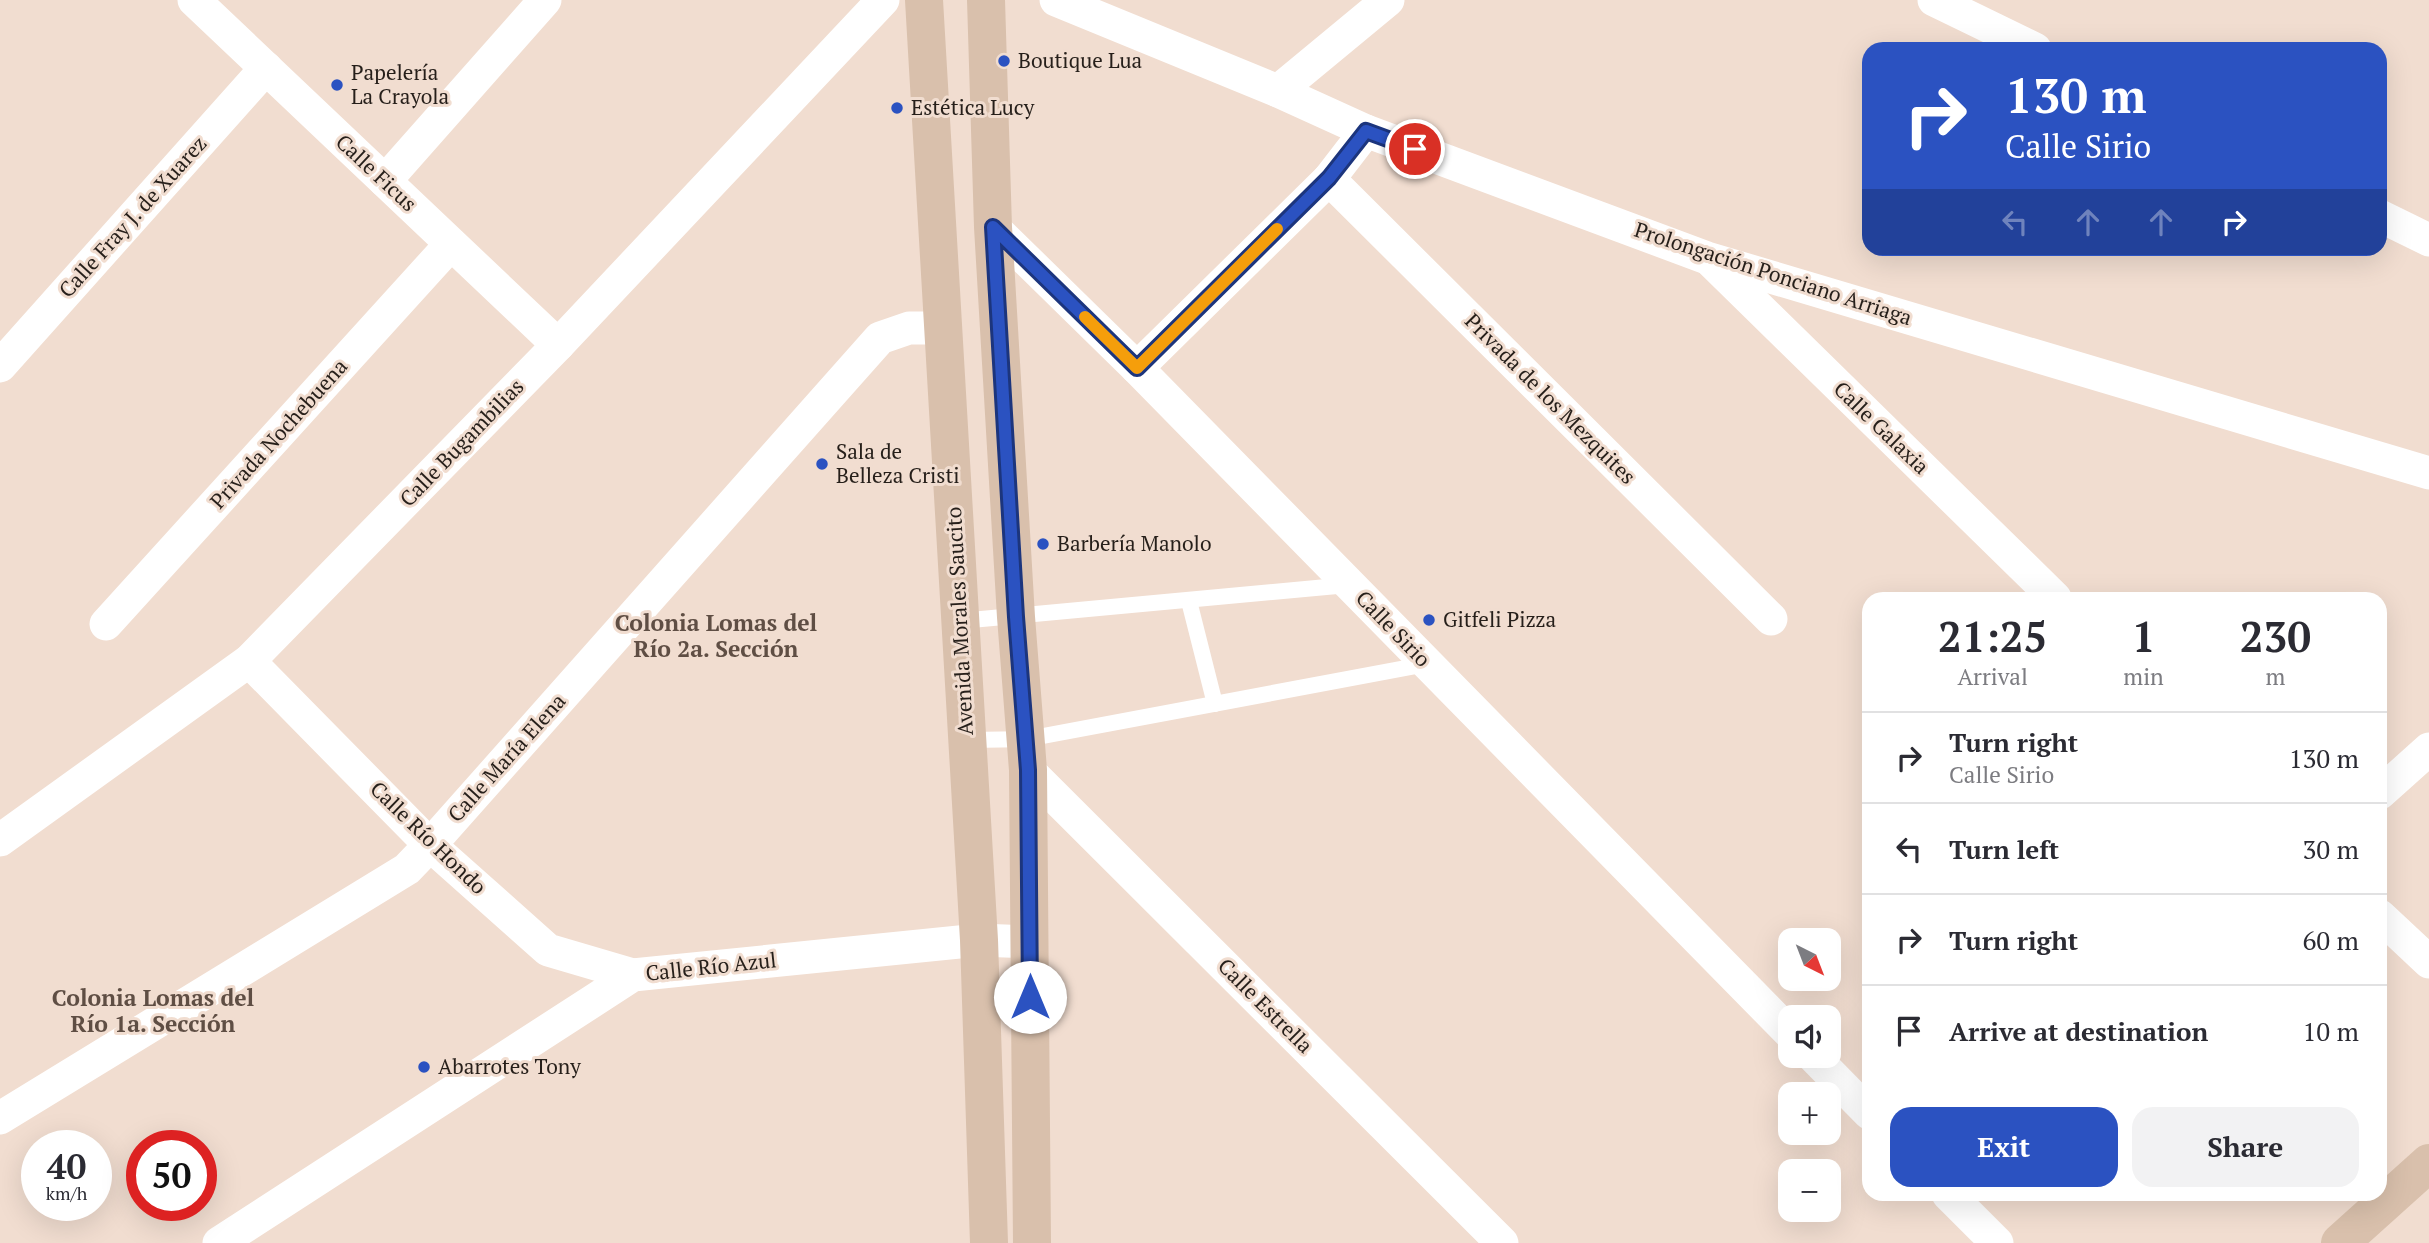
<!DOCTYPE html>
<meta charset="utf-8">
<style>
body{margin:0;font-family:"PT Serif",serif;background:#f2f2f3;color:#2b2b33;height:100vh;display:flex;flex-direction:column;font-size:26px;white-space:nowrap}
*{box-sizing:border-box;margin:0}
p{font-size:23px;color:#7c7c81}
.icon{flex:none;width:38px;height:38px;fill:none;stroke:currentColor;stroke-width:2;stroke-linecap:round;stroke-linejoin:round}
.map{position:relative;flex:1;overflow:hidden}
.side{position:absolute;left:1862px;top:592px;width:525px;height:609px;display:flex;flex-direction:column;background:#fff;border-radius:21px;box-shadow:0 7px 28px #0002}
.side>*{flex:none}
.hud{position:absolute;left:1862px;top:42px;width:525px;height:214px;border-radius:21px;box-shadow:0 7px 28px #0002;background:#2b52c1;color:#fff;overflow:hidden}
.needle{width:46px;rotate:138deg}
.controls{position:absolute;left:1778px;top:928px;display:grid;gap:14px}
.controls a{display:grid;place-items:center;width:63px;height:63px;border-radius:14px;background:#fff;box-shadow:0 7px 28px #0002;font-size:35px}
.speed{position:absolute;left:21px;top:1130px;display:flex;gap:14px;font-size:35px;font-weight:700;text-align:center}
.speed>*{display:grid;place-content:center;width:91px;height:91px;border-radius:50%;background:#fff;box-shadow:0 7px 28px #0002;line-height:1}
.speed small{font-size:18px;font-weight:400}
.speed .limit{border:10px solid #d22;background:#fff;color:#111}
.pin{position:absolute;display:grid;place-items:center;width:60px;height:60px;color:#fff;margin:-30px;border:4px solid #fff;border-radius:50%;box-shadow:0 2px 7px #0007}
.me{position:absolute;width:77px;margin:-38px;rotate:0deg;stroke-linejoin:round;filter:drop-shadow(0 0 5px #0008)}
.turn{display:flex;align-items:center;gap:24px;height:147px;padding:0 28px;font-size:32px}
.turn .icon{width:91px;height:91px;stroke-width:2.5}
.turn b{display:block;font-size:49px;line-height:60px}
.lanes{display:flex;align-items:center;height:66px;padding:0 28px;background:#0003;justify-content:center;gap:35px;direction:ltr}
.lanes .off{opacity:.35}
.eta{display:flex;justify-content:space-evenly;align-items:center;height:119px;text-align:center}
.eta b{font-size:42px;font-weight:700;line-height:49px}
.action{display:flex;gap:14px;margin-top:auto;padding:14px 28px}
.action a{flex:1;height:80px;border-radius:21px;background:#2b52c1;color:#fff;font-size:28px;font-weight:700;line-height:80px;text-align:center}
.action a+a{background:#f2f2f3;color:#2b2b33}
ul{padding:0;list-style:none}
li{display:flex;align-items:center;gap:21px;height:91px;padding:0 28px;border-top:2px solid #e1e1e2}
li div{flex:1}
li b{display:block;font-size:26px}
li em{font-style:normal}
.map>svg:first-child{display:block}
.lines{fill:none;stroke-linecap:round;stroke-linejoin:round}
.lane{stroke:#fff;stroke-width:16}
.street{stroke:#fff;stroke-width:33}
.secondary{stroke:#d9c0ac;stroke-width:38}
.route-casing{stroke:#1c357d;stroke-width:18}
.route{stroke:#2b52c1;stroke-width:12}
.slow{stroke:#f59e0b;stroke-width:12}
.poi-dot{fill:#2b52c1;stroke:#f1ddd0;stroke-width:2.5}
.labels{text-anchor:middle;stroke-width:6;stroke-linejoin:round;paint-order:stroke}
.poi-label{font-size:21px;fill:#261f1a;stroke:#f1ddd0;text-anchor:start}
.street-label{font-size:21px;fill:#261f1a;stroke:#f1ddd0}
.neighbourhood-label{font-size:23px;font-weight:bold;fill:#5f4e44;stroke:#f1ddd0}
</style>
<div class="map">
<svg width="2429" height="1243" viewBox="0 0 2429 1243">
<rect width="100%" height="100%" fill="#f1ddd0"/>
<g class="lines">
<g class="lane">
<polyline points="1189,601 1215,704"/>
<polyline points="960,621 1348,585"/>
<polyline points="968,740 1027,739 1427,664"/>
</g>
<g class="street">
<polyline points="194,0 558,345"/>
<polyline points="1056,0 1278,91 1366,131 1707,258 2429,473"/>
<polyline points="1934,0 2035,49"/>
<polyline points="1278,91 1388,0"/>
<polyline points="1329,179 1771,619"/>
<polyline points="385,181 545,0"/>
<polyline points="2380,216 2429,240"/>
<polyline points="993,227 1137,368 1790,1033"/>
<polyline points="1712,262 2055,598"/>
<polyline points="0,366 266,68"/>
<polyline points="1137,368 1329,179 1366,131"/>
<polyline points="106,624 451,244"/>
<polyline points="249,661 430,845 548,950 633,975"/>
<polyline points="1028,770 1502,1243"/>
<polyline points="2380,793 2429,749"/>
<polyline points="0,840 249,661 558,345 883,0"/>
<polyline points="2380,916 2429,962"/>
<polyline points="1812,1055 1869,1113"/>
<polyline points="0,1118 407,869 430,845 880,338 909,328 943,328"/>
<polyline points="1948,1194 1997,1243"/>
<polyline points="219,1243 633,975 979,940 1029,942"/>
</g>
<g class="secondary">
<polyline points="924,0 979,940 989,1243"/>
<polyline points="986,0 993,227 1016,617 1028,770 1032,1243"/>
<polyline points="2340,1243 2429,1163"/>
</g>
</g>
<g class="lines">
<g class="route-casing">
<polyline id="route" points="1030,997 1028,770 1016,617 993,227 1137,368 1329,178 1366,131 1415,149"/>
</g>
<use href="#route" class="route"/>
<polyline class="slow" points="1085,317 1137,368 1277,229"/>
</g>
<g class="poi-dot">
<circle cx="1004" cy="61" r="7"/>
<circle cx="337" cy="85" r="7"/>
<circle cx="897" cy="108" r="7"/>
<circle cx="822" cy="464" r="7"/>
<circle cx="1043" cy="544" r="7"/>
<circle cx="1429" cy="620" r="7"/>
<circle cx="424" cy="1067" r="7"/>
</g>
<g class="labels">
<g class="poi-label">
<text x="1018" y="68">Boutique Lua</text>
<text x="351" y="80">Papelería<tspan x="351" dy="24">La Crayola</tspan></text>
<text x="911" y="115">Estética Lucy</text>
<text x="836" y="459">Sala de<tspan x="836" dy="24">Belleza Cristi</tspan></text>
<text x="1057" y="551">Barbería Manolo</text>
<text x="1443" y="627">Gitfeli Pizza</text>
<text x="438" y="1074">Abarrotes Tony</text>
</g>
<g class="street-label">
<text transform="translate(376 173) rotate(43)" y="7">Calle Ficus</text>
<text transform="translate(133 217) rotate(-48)" y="7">Calle Fray J. de Xuarez</text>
<text transform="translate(1773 274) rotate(18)" y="7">Prolongación Ponciano Arriaga</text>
<text transform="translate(1550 399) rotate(45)" y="7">Privada de los Mezquites</text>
<text transform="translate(1881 428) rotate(44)" y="7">Calle Galaxia</text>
<text transform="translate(279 434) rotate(-48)" y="7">Privada Nochebuena</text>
<text transform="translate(462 443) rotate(-46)" y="7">Calle Bugambilias</text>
<text transform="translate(960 621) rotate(-93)" y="7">Avenida Morales Saucito</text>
<text transform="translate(1393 629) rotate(46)" y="7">Calle Sirio</text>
<text transform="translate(507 758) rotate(-48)" y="7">Calle María Elena</text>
<text transform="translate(428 838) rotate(44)" y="7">Calle Río Hondo</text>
<text transform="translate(711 967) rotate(-6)" y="7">Calle Río Azul</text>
<text transform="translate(1265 1006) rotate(45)" y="7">Calle Estrella</text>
</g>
<g class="neighbourhood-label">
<text x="716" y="631">Colonia Lomas del<tspan x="716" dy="26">Río 2a. Sección</tspan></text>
<text x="153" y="1006">Colonia Lomas del<tspan x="153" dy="26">Río 1a. Sección</tspan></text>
</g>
</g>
</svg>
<div class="controls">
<a><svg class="needle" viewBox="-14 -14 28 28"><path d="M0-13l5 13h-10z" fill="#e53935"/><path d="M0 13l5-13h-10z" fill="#7c7c81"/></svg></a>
<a><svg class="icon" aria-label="sound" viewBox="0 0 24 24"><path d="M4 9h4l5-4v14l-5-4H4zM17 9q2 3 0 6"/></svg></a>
<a>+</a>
<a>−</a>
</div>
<div class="speed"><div>40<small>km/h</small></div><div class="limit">50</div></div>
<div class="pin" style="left:1415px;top:149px;background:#d93025"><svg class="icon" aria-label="arrive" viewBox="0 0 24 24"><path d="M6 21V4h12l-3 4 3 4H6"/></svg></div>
<svg class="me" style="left:1030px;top:997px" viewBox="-20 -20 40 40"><circle r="19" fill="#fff"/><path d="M0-13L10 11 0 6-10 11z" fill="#2b52c1"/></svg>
<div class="hud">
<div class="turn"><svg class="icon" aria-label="right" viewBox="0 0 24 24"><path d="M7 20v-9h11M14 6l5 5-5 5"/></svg><div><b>130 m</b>Calle Sirio</div></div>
<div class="lanes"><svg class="icon off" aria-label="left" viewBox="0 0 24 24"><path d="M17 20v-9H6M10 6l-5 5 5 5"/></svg><svg class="icon off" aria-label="ahead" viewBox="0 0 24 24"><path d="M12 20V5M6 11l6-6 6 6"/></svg><svg class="icon off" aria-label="ahead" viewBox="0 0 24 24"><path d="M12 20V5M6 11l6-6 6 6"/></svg><svg class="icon" aria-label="right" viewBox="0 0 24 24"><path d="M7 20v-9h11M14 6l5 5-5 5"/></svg></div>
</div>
<section class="side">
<div class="eta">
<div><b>21:25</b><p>Arrival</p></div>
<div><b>1</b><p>min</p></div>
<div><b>230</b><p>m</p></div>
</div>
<ul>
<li><svg class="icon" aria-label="right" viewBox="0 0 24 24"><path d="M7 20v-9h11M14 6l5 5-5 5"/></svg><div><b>Turn right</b><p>Calle Sirio</p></div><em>130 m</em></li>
<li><svg class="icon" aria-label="left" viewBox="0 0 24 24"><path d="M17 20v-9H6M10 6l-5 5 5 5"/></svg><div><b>Turn left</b></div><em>30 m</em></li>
<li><svg class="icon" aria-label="right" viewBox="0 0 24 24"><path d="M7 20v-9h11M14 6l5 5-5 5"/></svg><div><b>Turn right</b></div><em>60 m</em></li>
<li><svg class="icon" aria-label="arrive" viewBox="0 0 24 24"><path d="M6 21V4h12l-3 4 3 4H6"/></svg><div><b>Arrive at destination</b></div><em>10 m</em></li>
</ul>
<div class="action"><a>Exit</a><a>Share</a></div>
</section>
</div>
